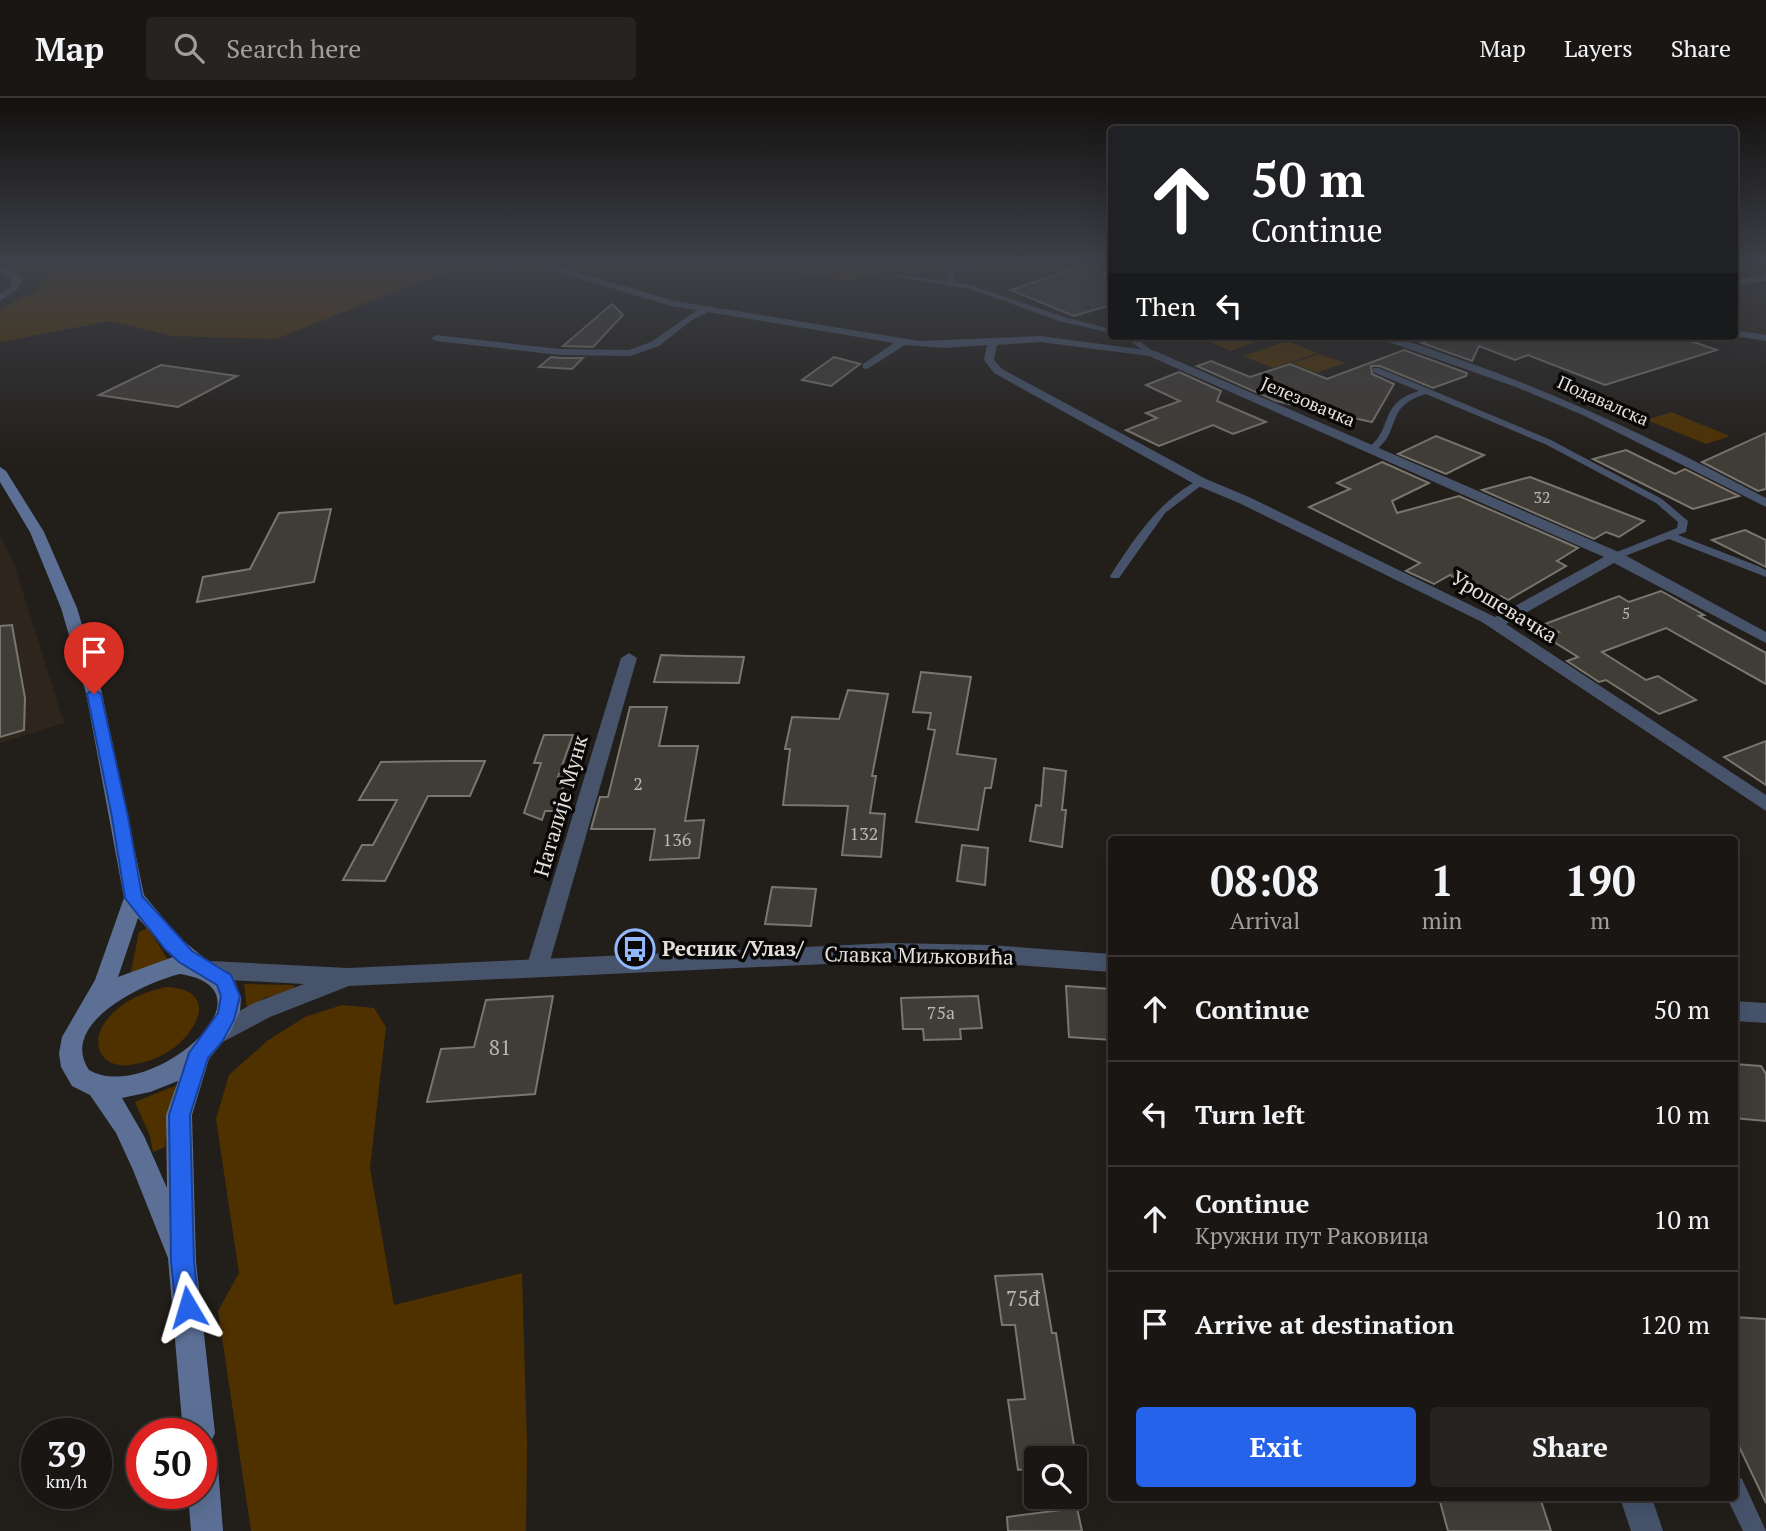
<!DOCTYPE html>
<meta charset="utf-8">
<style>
body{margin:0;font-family:"PT Serif",serif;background:#272321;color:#f1f3f6;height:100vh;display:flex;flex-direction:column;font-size:26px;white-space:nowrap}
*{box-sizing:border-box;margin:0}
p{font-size:23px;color:#9f9fa0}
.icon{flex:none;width:38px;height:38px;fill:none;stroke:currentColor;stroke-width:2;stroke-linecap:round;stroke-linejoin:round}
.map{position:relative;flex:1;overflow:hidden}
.side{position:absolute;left:1108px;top:738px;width:630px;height:665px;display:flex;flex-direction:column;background:#1a1613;border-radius:7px;box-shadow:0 7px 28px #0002,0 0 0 2px #383533}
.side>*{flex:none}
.guide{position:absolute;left:1108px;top:28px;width:630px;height:214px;border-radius:7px;box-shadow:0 7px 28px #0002,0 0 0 2px #383533;background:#202124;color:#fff;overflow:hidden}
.buttons{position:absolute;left:1024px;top:1348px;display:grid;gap:14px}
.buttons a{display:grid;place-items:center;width:63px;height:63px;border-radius:7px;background:#1a1613;box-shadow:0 7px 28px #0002,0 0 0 2px #383533;font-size:35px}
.speed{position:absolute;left:21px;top:1320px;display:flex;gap:14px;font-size:35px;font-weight:700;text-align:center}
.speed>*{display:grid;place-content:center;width:91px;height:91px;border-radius:50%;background:#1a1613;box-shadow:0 7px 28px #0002,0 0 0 2px #383533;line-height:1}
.speed small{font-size:18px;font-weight:400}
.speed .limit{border:10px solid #d22;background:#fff;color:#111}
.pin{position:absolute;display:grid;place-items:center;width:60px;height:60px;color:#fff;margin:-72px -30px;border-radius:50% 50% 50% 0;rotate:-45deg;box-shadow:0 0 7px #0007}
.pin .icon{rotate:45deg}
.me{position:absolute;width:77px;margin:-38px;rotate:353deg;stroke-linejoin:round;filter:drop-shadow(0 0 5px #0008)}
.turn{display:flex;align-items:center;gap:24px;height:147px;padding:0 28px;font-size:32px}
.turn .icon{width:91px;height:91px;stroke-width:2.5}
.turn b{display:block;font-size:49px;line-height:60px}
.then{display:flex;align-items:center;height:66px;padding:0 28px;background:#0003;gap:14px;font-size:26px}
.eta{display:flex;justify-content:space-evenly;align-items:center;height:119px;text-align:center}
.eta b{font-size:42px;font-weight:600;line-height:49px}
.button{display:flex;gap:14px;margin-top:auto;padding:14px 28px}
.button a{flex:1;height:80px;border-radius:7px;background:#2563eb;color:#fff;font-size:28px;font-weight:600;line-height:80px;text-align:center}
.button a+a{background:#272321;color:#f1f3f6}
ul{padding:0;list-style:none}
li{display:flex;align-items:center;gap:21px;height:105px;padding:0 28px;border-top:2px solid #383533}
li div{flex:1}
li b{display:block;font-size:26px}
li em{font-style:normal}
header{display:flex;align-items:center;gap:42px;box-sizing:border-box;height:98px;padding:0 35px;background:#1a1613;border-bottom:2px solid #383533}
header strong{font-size:33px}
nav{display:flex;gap:38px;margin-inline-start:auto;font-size:24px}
.search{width:490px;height:63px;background:#272321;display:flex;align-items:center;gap:18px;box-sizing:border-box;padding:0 24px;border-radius:7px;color:#9f9fa0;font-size:26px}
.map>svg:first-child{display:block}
.built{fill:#2e261c}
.green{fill:#4f3100}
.building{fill:#403c36;stroke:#79756f;stroke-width:2}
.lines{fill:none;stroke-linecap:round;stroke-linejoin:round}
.service{fill:#46536b;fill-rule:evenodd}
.minor{fill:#46536b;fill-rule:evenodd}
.tertiary{fill:#46536b;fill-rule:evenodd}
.secondary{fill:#5c7096;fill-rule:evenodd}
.route{fill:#2563eb;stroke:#184099;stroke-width:2}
.labels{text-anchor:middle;stroke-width:7;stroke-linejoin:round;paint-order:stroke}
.far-number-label{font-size:16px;fill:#bab7b3}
.far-street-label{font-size:18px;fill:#e3e0dd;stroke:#0a0807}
.number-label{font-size:18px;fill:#bab7b3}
.street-label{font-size:21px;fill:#e3e0dd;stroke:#0a0807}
.poi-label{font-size:21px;font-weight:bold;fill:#e3e0dd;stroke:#0a0807;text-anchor:start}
.near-number-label{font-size:21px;fill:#bab7b3}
</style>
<header>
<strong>Map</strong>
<div class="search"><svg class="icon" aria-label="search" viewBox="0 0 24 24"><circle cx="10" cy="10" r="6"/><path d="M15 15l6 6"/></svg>Search here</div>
<nav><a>Map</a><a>Layers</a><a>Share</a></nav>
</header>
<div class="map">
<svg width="1766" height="1433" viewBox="0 0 1766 1433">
<rect width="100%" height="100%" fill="#221e19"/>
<g class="built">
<polygon points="1766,186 1766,237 1734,231 1734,188 1756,194 1760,192 1754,189"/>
<polygon points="0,438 13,463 64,625 0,645"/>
</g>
<g class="green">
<polygon points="17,163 491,163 401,191 276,241 172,238 111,223 0,244 0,211 36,193 43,180 39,171"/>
<polygon points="721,163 944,163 845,183"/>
<polygon points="1208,238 1273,238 1231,253 1200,240"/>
<polygon points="1287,243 1317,255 1273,270 1243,258"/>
<polygon points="1320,256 1345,265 1317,275 1292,265"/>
<polygon points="1671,314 1730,338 1706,346 1647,322"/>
<polygon points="148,830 168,862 130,878 139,834"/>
<polygon points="244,886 293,887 296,893 264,900 247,911"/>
<path d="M166,889C214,891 203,926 175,949C162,959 146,965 130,967C101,971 89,945 106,923C121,903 144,894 166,889Z"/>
<polygon points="342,907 374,910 386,929 370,1070 394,1207 522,1175 527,1346 526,1433 251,1433 218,1213 239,1175 216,1021 229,977 267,943 305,919"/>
<polygon points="177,987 168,1013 165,1049 153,1054 150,1038 135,1004"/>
</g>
<g class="building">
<polygon points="1083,168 1111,177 1111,207 1074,218 1011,192"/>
<polygon points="612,206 623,217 593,249 563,248"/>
<polygon points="1442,238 1676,238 1717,252 1605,287 1528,257 1515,262 1479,248 1472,263 1422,245"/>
<polygon points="1404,252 1467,275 1466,278 1433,290 1380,268 1371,268 1372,276 1394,286 1372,324 1276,303 1197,268 1211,263 1250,279 1290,266 1327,281"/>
<polygon points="551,259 560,260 583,260 572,271 539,269"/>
<polygon points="834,259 860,266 831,288 802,282"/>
<polygon points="161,267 237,278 178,309 99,297"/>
<polygon points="1179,274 1221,293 1217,303 1266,324 1233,336 1213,327 1159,348 1126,332 1157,320 1146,315 1180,303 1146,287"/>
<polygon points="1766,335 1766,391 1758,393 1702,364"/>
<polygon points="1436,338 1484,357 1446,376 1398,356"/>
<polygon points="1626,352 1675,376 1685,371 1739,398 1693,411 1593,361"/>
<polygon points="1382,364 1429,385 1392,403 1397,415 1459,398 1578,450 1557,463 1566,468 1508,502 1501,498 1495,500 1450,477 1434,486 1406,473 1420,465 1309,409 1350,391 1337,385"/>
<polygon points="1530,379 1644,423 1619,439 1606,434 1594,441 1482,392"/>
<polygon points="331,411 314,484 197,504 203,479 250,471 279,415"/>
<polygon points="1745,432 1766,442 1766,469 1712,442"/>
<polygon points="1661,493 1704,517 1699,518 1766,555 1766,586 1666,530 1602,554 1646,582 1658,578 1696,602 1659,616 1606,582 1599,584 1567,563 1578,559 1546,539 1559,534 1545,526 1619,498 1629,504"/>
<polygon points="12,527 25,600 24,632 0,639 0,528"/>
<polygon points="661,557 688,558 744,559 739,585 654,584"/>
<polygon points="921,574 971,579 957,656 996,661 991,690 985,690 978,732 916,724 935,632 928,631 931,615 913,614"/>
<polygon points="848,592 888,596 872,678 876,678 870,715 885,716 881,759 842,757 848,708 783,707 790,651 785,651 792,619 839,621"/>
<polygon points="630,609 667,609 659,648 698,648 685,723 704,722 699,760 650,762 655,731 591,731 600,699 608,699"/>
<polygon points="544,637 573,637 558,679 566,679 556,713 545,713 542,722 524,715 541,665 534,665"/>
<polygon points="1766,643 1766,687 1724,659"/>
<polygon points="450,663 485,663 470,698 428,698 385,783 343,782 362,747 373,747 397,702 359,702 381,664"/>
<polygon points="1044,670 1066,673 1062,712 1066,712 1062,749 1030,743 1036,707 1041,708"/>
<polygon points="962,747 988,750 985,787 957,783"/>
<polygon points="772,789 816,791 811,828 765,826"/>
<polygon points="1066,888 1111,891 1111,942 1069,939"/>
<polygon points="553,898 535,996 427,1004 441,951 474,949 486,902"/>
<polygon points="978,898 982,930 960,931 961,941 924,942 923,931 903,931 901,900"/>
<polygon points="1734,966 1761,968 1766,976 1766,1023 1734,1020"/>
<polygon points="1042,1176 1052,1235 1056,1235 1077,1366 1074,1367 1074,1360 1036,1360 1036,1370 1018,1372 1008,1302 1025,1301 1015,1227 1002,1227 995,1178"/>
<polygon points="1734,1219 1766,1221 1766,1405 1734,1338"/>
<polygon points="1439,1400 1540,1400 1551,1433 1448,1433"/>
<polygon points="1077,1410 1082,1433 1008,1433 1007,1419"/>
</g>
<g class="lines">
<g class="service">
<polygon points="961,163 968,163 953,178 958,185 974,188 1064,219 1111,231 1111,235 1059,223 971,191 897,179 900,177 950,184 946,178"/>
<polygon points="1124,238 1133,238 1155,255 1148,257"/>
<path d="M1373,270H1379L1551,342L1662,401L1688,423L1686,434L1678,437L1758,468L1766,472V479L1669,441L1620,460H1612V456L1677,430L1678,424L1656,405L1545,346L1426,296C1383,309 1403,332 1375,353H1369V349C1394,330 1378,305 1419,293L1373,274Z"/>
<path d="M1198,382L1206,384L1165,415L1119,480H1111L1110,478C1135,440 1157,405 1198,382Z"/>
<polygon points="1734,1377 1742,1381 1766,1433 1743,1433 1727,1400 1734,1400"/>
</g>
<g class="minor">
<path d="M560,169L675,203L919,243L1040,238L1155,253L1621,455L1766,534V545L1614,465L1506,526L1766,697V713L1482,524L1239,405L1196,387L994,275L984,262L987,247L945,250L905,247L867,271L863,270V266L894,245L708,214L692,222L659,248L630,258L560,257L436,243L431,240L436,237L560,251L629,252L651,244L697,212L671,208L557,174L556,172ZM1040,244L1149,258L1604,459L1495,519L1249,399L1206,381L1002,271L994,262L997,247Z"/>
<polygon points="1766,177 1766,183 1734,188 1734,182"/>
<polygon points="1734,232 1766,237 1766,243 1734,238"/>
<path d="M1372,238C1403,238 1435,253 1464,263C1570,300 1668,348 1766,400V409L1585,318L1516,289Z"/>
<polygon points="629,555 637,560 548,870 545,877 537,879 529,877 526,870 621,560"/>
<polygon points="1620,1400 1652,1400 1663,1433 1631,1433"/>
</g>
<g class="tertiary">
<polygon points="0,168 14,173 22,181 18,191 0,203 0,196 11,188 12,181 0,174"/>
<polygon points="890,845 991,847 1111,856 1111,874 991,865 890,863 349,888 270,919 215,948 207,945 203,938 207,931 254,905 304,886 211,881 203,879 200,872 203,865 211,863 348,870"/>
<polygon points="1734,903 1766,905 1766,925 1734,923"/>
</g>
<path class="secondary" d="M0,369L6,373L44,434L77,510L102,595L144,797L180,840L208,863L224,871L234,881L241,900L240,913L230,935L209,961L192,1017L196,1164L215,1335L211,1344L217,1356L223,1433H191L188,1395H201V1335H183L168,1160L133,1072L116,1035L90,997L72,988L61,969L59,955L62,939L95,882L124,800L86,595L61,510L30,434L0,384ZM138,820L173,859L118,879ZM180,876C283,892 148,1007 89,972C57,925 146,884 180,876ZM178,983L166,1017L167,1090L144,1038L122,1000L150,994Z"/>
</g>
<linearGradient id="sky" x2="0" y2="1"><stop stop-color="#13100e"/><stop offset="0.45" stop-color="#3e4149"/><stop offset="1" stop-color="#3e4149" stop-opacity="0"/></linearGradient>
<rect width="1766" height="364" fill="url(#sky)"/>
<polygon class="route" points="94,591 101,596 128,719 142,798 192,853 231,877 240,898 234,922 222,944 208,960 190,1017 194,1164 199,1209 196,1217 188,1220 179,1217 176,1209 171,1164 169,1017 189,955 218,915 221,898 217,887 179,864 165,851 125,800 112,719 87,596"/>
<defs>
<g id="bus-ring" transform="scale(2.0125)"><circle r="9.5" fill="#0a0807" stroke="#92b7fd" stroke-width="1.5"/><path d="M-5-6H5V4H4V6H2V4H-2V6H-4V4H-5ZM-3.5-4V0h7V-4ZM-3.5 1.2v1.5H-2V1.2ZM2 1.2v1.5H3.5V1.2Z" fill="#92b7fd"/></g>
</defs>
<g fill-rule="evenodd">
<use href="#bus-ring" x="635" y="851"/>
</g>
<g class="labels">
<g class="far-number-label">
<text x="1542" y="405">32</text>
<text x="1626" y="521">5</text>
</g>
<g class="far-street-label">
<text transform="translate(1603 303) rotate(24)" y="6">Подавалска</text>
<text transform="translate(1308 304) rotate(23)" y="6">Јелезовачка</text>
</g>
<g class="number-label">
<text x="638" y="692">2</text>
<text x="864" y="742">132</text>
<text x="677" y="748">136</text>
<text x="941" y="921">75a</text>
</g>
<g class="street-label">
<text transform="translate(1504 509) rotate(31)" y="7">Урошевачка</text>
<text transform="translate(561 708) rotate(-74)" y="7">Наталије Мунк</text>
<text transform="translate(919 858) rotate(1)" y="7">Славка Миљковића</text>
</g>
<g class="poi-label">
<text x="662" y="858">Ресник /Улаз/</text>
</g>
<g class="near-number-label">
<text x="500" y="957">81</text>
<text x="1023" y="1208">75đ</text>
</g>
</g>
</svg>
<div class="buttons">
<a><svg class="icon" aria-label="search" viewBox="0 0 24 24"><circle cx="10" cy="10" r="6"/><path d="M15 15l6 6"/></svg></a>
</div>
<div class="speed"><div>39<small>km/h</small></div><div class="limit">50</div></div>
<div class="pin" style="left:94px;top:596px;background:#d93025"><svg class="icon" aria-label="arrive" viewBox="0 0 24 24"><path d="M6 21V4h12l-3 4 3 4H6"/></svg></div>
<svg class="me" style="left:188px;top:1209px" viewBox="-20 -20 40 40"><path d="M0-17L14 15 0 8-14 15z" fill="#2563eb" stroke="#fff" stroke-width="4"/></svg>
<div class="guide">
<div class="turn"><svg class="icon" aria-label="ahead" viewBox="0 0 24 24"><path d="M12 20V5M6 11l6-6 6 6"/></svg><div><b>50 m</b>Continue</div></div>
<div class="then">Then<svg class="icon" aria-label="left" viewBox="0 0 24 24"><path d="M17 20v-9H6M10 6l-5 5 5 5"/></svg></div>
</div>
<section class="side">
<div class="eta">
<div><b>08:08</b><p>Arrival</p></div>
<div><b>1</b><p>min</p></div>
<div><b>190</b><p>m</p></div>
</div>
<ul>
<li><svg class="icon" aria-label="ahead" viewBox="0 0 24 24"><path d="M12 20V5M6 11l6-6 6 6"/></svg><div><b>Continue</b></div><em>50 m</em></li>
<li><svg class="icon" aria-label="left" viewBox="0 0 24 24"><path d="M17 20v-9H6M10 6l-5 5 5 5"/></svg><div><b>Turn left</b></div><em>10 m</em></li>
<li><svg class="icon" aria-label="ahead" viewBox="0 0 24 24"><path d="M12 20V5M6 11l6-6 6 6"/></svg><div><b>Continue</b><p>Кружни пут Раковица</p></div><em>10 m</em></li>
<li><svg class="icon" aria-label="arrive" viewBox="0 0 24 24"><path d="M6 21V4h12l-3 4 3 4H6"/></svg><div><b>Arrive at destination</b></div><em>120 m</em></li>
</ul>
<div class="button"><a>Exit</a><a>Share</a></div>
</section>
</div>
